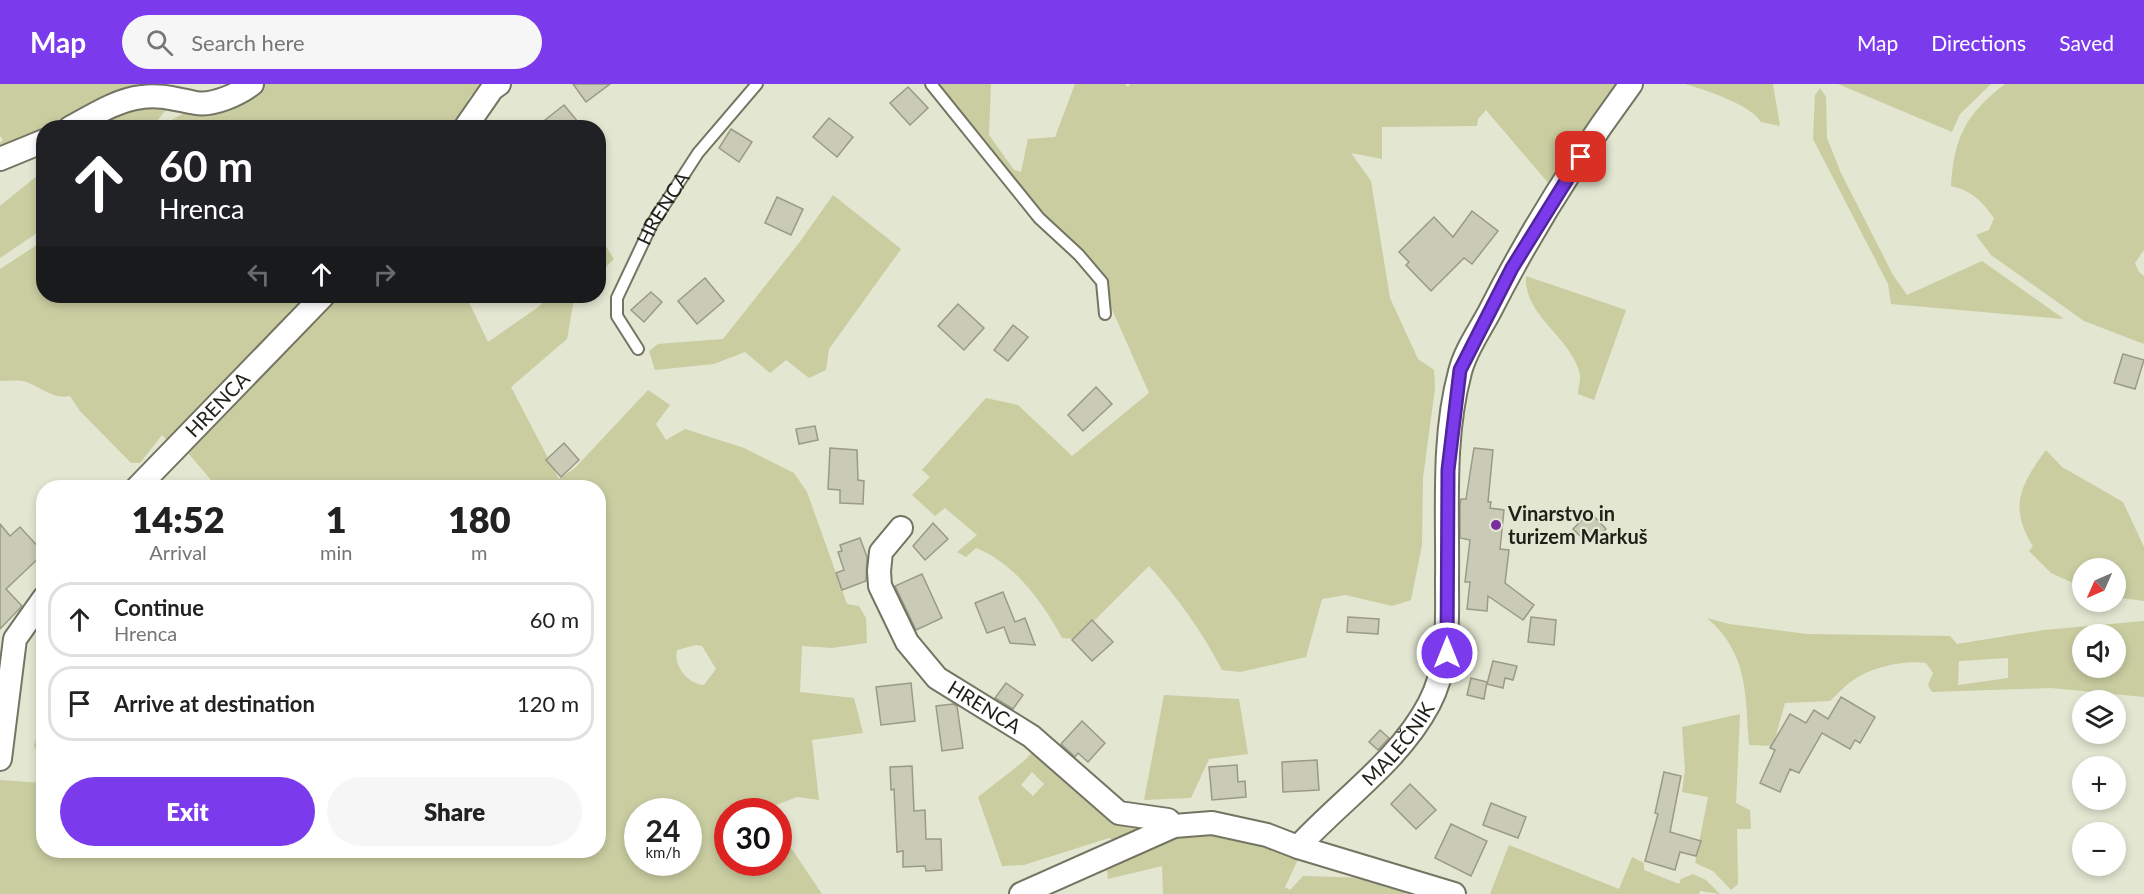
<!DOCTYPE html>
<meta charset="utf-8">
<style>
body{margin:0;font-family:Lato,sans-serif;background:#f6f6f6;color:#222;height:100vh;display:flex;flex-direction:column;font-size:22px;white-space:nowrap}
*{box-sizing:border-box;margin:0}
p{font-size:20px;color:#767676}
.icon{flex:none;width:33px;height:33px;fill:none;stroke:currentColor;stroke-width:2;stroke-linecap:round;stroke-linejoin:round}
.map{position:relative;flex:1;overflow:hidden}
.panel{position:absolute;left:36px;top:396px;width:570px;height:378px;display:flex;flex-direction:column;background:#fff;border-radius:24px;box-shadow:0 3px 9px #0003}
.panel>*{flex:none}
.guide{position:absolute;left:36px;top:36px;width:570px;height:183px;border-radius:24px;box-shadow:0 3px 9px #0003;background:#202124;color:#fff;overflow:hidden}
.needle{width:39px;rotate:225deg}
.buttons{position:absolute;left:2072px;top:474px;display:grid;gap:12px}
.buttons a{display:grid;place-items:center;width:54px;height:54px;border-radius:50%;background:#fff;box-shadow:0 3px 9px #0003;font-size:30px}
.speed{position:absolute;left:624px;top:714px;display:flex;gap:12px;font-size:30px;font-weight:700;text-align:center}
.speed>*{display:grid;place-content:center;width:78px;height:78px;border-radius:50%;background:#fff;box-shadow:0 3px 9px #0003;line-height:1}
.speed small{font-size:15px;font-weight:400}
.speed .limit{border:9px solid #d22;background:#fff;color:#111}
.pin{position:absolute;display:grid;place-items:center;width:51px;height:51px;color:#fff;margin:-26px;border-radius:12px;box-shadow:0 3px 9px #0006}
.me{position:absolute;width:66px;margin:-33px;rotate:0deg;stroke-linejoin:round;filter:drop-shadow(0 0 4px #0008)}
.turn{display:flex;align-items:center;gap:21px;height:126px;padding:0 24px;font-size:27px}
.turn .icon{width:78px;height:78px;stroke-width:2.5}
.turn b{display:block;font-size:42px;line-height:51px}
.lanes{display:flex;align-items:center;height:57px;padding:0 24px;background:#0003;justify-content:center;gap:30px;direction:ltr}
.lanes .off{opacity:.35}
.eta{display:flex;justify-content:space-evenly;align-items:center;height:102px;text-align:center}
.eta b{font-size:36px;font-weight:800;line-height:42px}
.primary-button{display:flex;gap:12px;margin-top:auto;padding:12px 24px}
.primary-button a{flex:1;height:69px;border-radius:36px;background:#7c3aed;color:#fff;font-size:24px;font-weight:800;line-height:69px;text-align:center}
.primary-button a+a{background:#f6f6f6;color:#222}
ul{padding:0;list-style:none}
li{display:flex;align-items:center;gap:18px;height:75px;margin:0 12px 9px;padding:0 12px;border:3px solid #e0e0e0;border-radius:24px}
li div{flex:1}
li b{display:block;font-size:22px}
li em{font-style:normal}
header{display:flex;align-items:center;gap:36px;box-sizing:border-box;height:84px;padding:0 30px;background:#7c3aed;color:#fff}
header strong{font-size:28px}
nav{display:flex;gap:33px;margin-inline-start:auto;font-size:21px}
.search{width:420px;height:54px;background:#f6f6f6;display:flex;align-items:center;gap:15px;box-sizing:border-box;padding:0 21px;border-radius:33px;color:#767676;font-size:22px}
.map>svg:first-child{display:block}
.green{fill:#c9cda0;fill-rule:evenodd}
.building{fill:#c9cbb6;stroke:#999b87;stroke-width:1.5}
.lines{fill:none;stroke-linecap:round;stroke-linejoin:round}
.service-casing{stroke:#737562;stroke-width:14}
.minor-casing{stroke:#737562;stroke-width:26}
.service{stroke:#fff;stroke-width:10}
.minor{stroke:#fff;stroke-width:22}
.route-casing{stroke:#51269a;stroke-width:15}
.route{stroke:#7c3aed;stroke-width:10}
.poi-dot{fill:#792d9f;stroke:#e3e6d1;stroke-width:2}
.labels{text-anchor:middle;stroke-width:4.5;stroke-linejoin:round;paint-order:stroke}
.street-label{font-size:20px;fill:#1f2018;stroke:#e3e6d1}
.poi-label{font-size:20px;font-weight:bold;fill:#1f2018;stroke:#e3e6d1;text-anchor:start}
</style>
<header>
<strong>Map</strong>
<div class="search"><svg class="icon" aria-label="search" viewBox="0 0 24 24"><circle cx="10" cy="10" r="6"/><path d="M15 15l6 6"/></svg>Search here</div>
<nav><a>Map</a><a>Directions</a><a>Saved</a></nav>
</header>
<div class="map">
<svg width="2144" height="810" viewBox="0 0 2144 810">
<rect width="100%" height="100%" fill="#e3e6d1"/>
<g class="green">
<polygon points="0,0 161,0 162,3 59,43 44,44 43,51 0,70 0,59 3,56 0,52"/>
<polygon points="265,0 482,0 468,15 470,19 455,43 164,44 173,35 186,28"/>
<path d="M936,0H991L989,51L1014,86L1021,88L1028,55L1055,53L1075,0H1125L1128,3L1130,0H1624L1550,101L1486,26L1478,35L1477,42L1382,43V75L1351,69L1371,97L1390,214L1418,275L1434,286L1435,304L1423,394L1422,461L1411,516L1392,522L1346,511L1322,515L1306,573L1240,588L1222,586C1202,547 1178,514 1149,482L1076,555L1062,554C1043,519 1015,479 976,464L966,473L957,468L977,451L945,424L935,432L912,411L930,393L922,386L986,314L1018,321L1072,372L1149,309L1107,214V198C1090,176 1068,160 1049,139C1009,94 973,47 936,0Z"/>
<path d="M1685,0H1773L1780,42L1761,38C1751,21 1706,6 1685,0Z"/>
<polygon points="1838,0 1991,0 1960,30 1952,48"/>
<path d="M2005,0H2144V166L2135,179L2139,188L2144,192V260L2084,237L1991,171L1976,151L1989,146L1994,134C1981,116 1972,107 1951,102C1954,53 1966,30 2005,0Z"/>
<polygon points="1820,4 1826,13 1827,54 1841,89 1893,191 1907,211 1982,177 2064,235 1891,220 1888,200 1813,55 1815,11"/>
<polygon points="164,19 166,26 152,43 86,44 131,23"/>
<polygon points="43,87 43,145 0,174 0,122"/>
<polygon points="833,111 901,165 829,265 826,286 809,294 786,276 770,289 745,268 714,280 655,286 649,267 658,260 723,255 799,159"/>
<polygon points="602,156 614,175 599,190 599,159"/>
<path d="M43,157L44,212H317L170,359L162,351L140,379H131L80,327L70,312C56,316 41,304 29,299C21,295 9,297 0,297V185Z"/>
<path d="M1526,192L1626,226L1594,316L1578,310C1578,304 1581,296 1580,291C1573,254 1523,232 1526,192Z"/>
<path d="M331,212H466L488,258L537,224L550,212H577L574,215L567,255L511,303L559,395L575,384L648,306L670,321L656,340L666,356L685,345L744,364L794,389L807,408L847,520L859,522L866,534L867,559L832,564L802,562L800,608L854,614L863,649L812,656L819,716L797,713L768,724L769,727L728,728V778H778L779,746L822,810H0V696L43,699L44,766H598V404L217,403L183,363ZM696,561L702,562L716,585L704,601C689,600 673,583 677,566ZM638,728H688V778H638Z"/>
<path d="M2046,366L2062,383L2123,418L2144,463V517L2115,513V484H2082V503L2051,489L2029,467L2033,462C2008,423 2021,400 2046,366Z"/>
<path d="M1707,534L1729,540L1807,550L1950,552L1957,560L2044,546L2144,537V613L2051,604L1932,608L1928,601L1933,589L1926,579C1904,576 1871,583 1852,597C1844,602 1837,611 1830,617L1785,619L1773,662L1749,661C1745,611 1749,570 1707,534ZM2082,550H2115V584H2082ZM2008,574V594L1958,601L1959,577Z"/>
<polygon points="1164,611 1239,615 1248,670 1209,675 1191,714 1144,716"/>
<polygon points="43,629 44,679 43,679 34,662"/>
<polygon points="1740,630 1736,719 1750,726 1751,745 1737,745 1738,800 1731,806 1713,787 1695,779 1708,713 1682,708 1685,685 1682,643"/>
<path d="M1037,663L1068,688L1160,738L1118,759L1109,754L1024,781L1002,782L978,713L1024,677ZM1032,688L1044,700L1033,712L1021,701Z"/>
<polygon points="1201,745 1301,769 1285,803 1290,806 1303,792 1368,794 1406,803 1405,810 1163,810 1162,782 1108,795 1106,777 1125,768"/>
<polygon points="1509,761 1619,805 1632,773 1644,779 1644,786 1679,800 1681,795 1693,790 1706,796 1720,810 1700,807 1699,810 1490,810"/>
</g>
<g class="building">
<polygon points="573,0 610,0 586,18"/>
<polygon points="908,3 928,24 910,41 890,19"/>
<polygon points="564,21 583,44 535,44"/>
<polygon points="829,34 853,53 837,73 813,53"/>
<polygon points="731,45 752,58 739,78 719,64"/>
<polygon points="777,113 803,125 791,151 765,139"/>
<polygon points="1472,127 1498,147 1472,180 1464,174 1431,207 1406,181 1409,178 1399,168 1434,133 1453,153"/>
<polygon points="705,194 724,217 697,240 678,217"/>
<polygon points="651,208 662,218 644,238 631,226"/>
<polygon points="958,220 984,244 964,266 938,242"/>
<polygon points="1013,241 1028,253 1008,277 994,266"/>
<polygon points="2123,270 2144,276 2135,305 2114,299"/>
<polygon points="1096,303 1112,320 1083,347 1068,331"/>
<polygon points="815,342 818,356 799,360 796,345"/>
<polygon points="564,359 579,376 561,393 546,376"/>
<polygon points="830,364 857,366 858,396 864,397 863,420 840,419 840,406 828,405"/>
<polygon points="1474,364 1493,366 1488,418 1491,418 1490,424 1504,426 1500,465 1509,466 1505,499 1534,521 1523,536 1488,512 1487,527 1467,525 1470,498 1465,498 1470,456 1460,454 1460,420 1461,415 1466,415"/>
<polygon points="1590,428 1606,445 1591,459 1586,454 1584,456 1573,445"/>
<polygon points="933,439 948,455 925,476 913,462"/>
<polygon points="0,440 10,452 20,443 44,469 6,505 22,522 0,545"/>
<polygon points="860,454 867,473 866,497 842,506 836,489 844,486 838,468 842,467 840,461"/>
<polygon points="922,490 942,534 916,546 895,502"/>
<polygon points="1003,508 1015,538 1025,534 1035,561 1010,559 1004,543 987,549 975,519"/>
<polygon points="1348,533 1379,535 1378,550 1347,548"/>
<polygon points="1531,533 1556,536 1554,561 1528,558"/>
<polygon points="1092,536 1113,558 1092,577 1072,556"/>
<polygon points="1493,577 1517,582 1513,596 1505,594 1503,604 1487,600"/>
<polygon points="1471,594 1487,598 1484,615 1467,611"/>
<polygon points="911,599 915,637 881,641 876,603"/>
<polygon points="1006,599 1023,611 1013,625 995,614"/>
<polygon points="1841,613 1875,633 1860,659 1855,656 1850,665 1822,649 1799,689 1790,685 1780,708 1760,699 1775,666 1770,664 1790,630 1806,639 1814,626 1828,635"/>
<polygon points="953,620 957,622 963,664 942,667 936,622"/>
<polygon points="1082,637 1105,659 1088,678 1078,669 1075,673 1061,660"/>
<polygon points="1380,646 1389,654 1378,666 1369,658"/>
<polygon points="1317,676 1319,706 1283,708 1282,678"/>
<polygon points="1237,681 1238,698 1245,697 1246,713 1212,716 1209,683"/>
<polygon points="912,682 914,727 925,726 926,755 941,755 942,786 926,787 925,782 903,783 903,767 897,768 894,705 891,706 890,683"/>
<polygon points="1664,688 1681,692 1670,748 1701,757 1696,772 1680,768 1675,786 1645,777 1658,730 1655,729"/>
<polygon points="1410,700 1436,726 1416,745 1391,720"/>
<polygon points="1491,719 1526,733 1518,754 1483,741"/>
<polygon points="1451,740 1487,757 1471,792 1435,774"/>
</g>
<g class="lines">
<g class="service-casing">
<g id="service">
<polyline points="931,0 1039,134 1079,171 1102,198 1105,230"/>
<path id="s1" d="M638,265L617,232V214L652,140L698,69L757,0"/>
</g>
</g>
<g class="minor-casing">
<g id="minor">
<path d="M70,44C92,32 116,16 142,13C161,10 178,16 196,19C213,22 239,10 252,0"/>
<polyline points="465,44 492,5 499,0"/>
<polyline points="0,75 44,57"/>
<path id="s2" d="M137,404L323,212"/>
<path id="s3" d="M901,444L881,468L879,487L880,502L907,558L937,594L1031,652L1119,729L1168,736L1174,742"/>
<polyline points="0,675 15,555 44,514"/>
<path id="s4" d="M1298,763C1341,716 1399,677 1429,620C1450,580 1447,539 1447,496C1448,428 1442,354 1460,288C1465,267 1480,246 1490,227C1530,148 1578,72 1631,0"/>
<polyline points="1021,810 1174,742 1212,739 1267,751 1298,763 1454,810"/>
</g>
</g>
<use href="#service" class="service"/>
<use href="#minor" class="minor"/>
</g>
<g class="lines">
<g class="route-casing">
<polyline id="route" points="1447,569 1448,386 1460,286 1512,184 1581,73"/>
</g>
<use href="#route" class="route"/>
</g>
<circle class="poi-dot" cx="1496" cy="441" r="6"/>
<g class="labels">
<g class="street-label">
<text dy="7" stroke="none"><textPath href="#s1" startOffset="158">HRENCA</textPath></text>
<text dy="7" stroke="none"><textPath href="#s2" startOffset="116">HRENCA</textPath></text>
<text dy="7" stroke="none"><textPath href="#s3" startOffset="230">HRENCA</textPath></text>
<text dy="7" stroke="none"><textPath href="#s4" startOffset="144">MALEČNIK</textPath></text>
</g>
<g class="poi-label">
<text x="1508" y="437">Vinarstvo in<tspan x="1508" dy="23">turizem Markuš</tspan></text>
</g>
</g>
</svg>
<div class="buttons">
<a><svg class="needle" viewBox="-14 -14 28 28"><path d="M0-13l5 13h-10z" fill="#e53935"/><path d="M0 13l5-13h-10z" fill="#767676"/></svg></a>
<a><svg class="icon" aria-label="sound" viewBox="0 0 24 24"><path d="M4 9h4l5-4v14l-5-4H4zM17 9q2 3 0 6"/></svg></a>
<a><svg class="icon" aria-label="layers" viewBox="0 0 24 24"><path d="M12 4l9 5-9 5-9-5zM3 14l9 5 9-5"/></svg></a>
<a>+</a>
<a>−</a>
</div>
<div class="speed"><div>24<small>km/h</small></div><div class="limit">30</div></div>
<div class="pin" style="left:1581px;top:73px;background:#d93025"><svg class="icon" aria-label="arrive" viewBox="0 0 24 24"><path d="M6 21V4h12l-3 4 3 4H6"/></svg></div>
<svg class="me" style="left:1447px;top:569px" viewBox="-20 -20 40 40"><circle r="17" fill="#7c3aed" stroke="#fff" stroke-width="3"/><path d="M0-11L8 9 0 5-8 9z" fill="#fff"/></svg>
<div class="guide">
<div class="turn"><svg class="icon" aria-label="ahead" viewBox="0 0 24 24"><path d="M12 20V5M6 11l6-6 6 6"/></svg><div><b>60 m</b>Hrenca</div></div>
<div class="lanes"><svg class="icon off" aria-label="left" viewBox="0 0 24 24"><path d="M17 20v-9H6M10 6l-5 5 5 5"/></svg><svg class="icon" aria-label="ahead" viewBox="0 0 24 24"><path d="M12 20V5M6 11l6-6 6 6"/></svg><svg class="icon off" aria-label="right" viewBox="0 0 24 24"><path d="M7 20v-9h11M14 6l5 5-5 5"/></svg></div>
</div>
<section class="panel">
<div class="eta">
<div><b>14:52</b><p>Arrival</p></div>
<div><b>1</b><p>min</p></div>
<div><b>180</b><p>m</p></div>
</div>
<ul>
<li><svg class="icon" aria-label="ahead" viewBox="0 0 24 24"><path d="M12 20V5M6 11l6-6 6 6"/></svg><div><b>Continue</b><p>Hrenca</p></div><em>60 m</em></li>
<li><svg class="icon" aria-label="arrive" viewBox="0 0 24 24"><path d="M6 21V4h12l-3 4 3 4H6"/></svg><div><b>Arrive at destination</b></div><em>120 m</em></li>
</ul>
<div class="primary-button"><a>Exit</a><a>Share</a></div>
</section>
</div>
